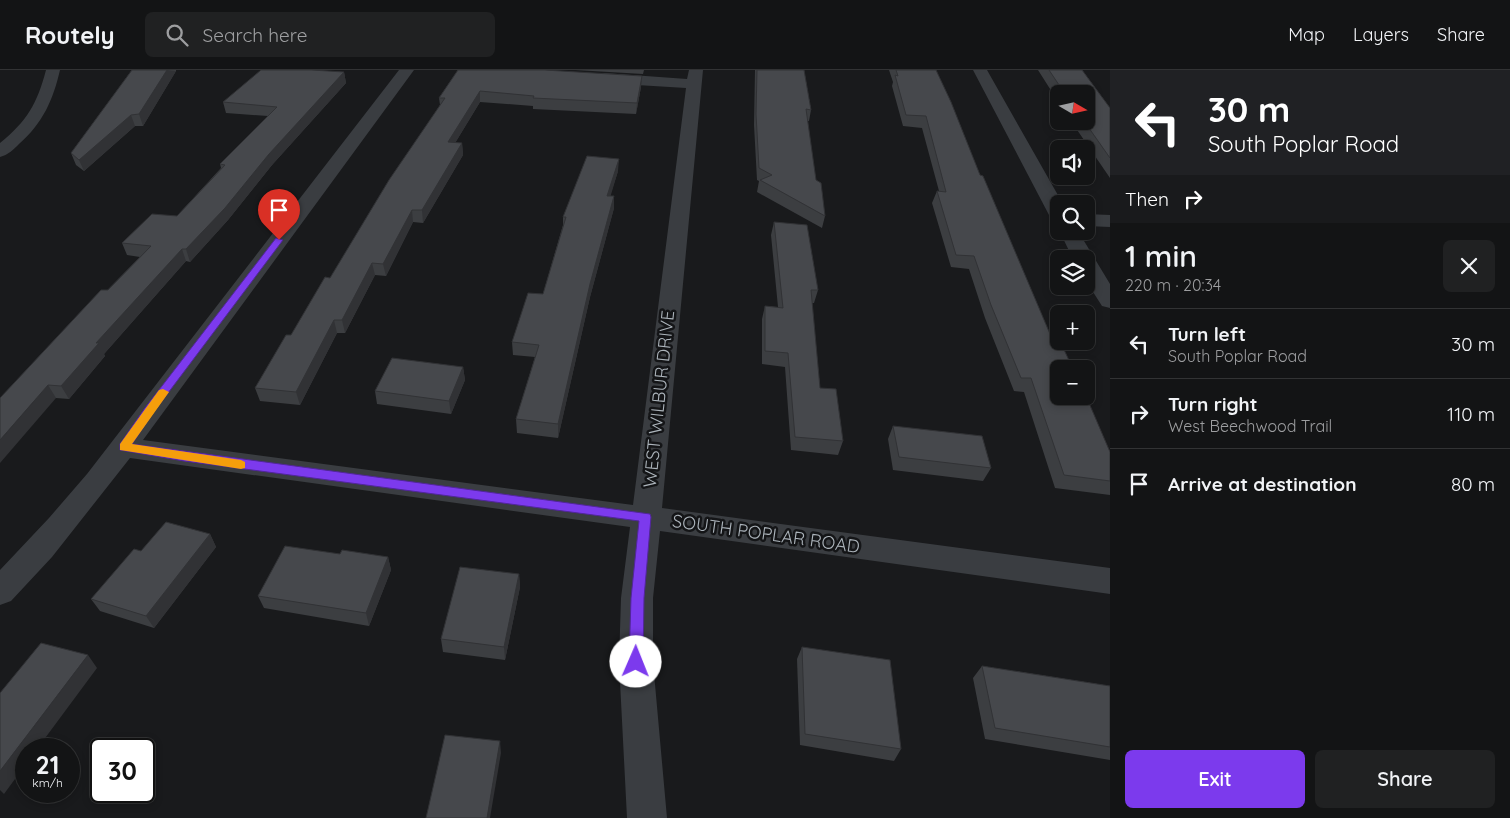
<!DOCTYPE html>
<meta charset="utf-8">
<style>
body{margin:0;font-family:Quicksand,sans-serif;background:#202122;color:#f1f3f6;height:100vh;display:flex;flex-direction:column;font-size:19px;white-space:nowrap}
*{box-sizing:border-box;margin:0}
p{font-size:16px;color:#9d9ea0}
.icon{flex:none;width:28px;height:28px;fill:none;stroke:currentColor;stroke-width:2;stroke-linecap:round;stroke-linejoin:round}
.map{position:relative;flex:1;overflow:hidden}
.panel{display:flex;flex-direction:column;background:#131415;width:400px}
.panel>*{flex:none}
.top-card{background:#202124;color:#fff;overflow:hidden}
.needle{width:32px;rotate:99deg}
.tools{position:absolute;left:1050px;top:15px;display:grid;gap:10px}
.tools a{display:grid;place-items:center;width:45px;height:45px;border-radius:8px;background:#131415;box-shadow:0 2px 8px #0003,0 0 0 1px #323334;font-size:25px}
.speed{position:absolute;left:15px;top:668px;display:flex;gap:10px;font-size:25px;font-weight:700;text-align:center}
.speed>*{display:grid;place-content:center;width:65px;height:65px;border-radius:50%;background:#131415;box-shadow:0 2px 8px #0003,0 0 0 1px #323334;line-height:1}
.speed small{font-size:12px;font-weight:400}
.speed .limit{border:2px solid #111;border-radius:8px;background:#fff;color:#111}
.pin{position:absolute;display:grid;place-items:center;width:42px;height:42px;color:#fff;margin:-51px -21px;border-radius:50% 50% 50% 0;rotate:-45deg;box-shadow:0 0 5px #0007}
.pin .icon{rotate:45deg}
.me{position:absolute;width:55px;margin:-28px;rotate:1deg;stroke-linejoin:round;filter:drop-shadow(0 0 4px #0008)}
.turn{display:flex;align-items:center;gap:18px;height:105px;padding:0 15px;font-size:22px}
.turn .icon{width:65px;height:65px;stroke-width:2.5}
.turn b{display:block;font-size:35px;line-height:42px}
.then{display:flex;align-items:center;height:48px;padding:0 15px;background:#0003;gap:10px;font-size:19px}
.round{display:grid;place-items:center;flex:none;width:52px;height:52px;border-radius:8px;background:#202122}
.summary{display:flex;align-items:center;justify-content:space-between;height:85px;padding:0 15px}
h1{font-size:30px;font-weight:600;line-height:38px}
.cta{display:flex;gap:10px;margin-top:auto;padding:10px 15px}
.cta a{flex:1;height:58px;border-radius:8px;background:#7c3aed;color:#fff;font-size:20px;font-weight:600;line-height:58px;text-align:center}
.cta a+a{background:#202122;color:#f1f3f6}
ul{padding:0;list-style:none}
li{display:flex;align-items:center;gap:15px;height:70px;padding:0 15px;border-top:1px solid #323334}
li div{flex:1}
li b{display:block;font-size:19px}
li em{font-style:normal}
header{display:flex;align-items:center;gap:30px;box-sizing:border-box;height:70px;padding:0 25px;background:#131415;border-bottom:1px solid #323334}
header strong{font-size:24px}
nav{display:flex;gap:28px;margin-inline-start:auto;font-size:18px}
.search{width:350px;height:45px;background:#202122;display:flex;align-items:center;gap:12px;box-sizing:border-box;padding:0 18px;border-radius:8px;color:#9d9ea0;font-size:19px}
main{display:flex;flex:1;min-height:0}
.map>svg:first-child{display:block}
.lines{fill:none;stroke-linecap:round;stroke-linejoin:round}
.minor{fill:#3a3d41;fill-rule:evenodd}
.wall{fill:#3c3e41}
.shaded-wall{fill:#313235}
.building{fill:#46484c;stroke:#313235}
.route{fill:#7c3aed;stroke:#51269a}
.slow{fill:#f59e0b}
.labels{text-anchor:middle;stroke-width:5;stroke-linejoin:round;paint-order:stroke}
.street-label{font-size:18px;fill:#acb4bb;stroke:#141517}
</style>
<header>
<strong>Routely</strong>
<div class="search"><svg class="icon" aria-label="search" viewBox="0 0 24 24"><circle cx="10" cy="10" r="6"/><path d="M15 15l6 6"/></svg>Search here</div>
<nav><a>Map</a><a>Layers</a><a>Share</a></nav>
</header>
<main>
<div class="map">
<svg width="1110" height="748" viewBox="0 0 1110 748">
<rect width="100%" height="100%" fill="#191a1c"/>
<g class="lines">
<g class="minor">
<path d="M46,0H60C53,30 43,53 19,74C13,80 8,85 0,87V73C27,51 37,34 46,0Z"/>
<polygon points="399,0 414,0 143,370 633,435 686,18 604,13 596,8 604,3 687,9 689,0 703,0 662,438 1110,498 1110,524 660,461 653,528 653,592 667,748 627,748 619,592 621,528 630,457 130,388 52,487 11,531 0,535 0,500 49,448 87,404"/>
<polygon points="973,0 987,0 1063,134 1059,134 1059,151 1052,149 1049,145"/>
<polygon points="1086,144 1110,145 1110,157 1086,156"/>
<polygon points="1059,160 1078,161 1110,214 1110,238 1102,236 1086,211 1086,189 1073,189"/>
</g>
</g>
<g class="wall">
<polygon points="132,0 176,0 176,1 143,56 135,56 84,101 76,95 71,83"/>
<polygon points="458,0 642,6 641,17 636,44 533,39 533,36 480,32 455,73 462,73 463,85 423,153 413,152 386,206 375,205 345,263 337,263 300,335 260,331 255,318 330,208 440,35 439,28"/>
<polygon points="575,0 644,0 643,4"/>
<polygon points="755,0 804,0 811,40 809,51 807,51 816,110 825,146 822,158 757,122 759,111 757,110 754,55"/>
<polygon points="889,0 936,0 980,105 1053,271 1110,382 1110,425 1055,418 1024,322 1014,321 985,248 969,199 951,197 932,133 937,121 939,121 922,58 903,56 892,16 893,12"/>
<polygon points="1038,0 1082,0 1110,38 1110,108 1071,51 1086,51 1086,24 1059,24 1059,33"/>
<polygon points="344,2 346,13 272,95 228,150 190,192 186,191 104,284 105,286 69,329 56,328 0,328 140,187 127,185 122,173 177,146 221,98 220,94 268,46 226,43 223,32"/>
<polygon points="618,101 610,126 614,126 614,138 590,227 558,368 517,363 516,349 535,287 513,285 512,272 543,224 563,155 563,147"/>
<polygon points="774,152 818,220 814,233 812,233 820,318 843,371 838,385 791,380 785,297 762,294 762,249 765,236 778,237 771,165"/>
<polygon points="463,297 465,310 451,344 377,334 375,321"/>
<polygon points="893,356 991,398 983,411 893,400 888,369"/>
<polygon points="210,464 216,477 154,558 100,541 91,529 141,481"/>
<polygon points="340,484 388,487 391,500 369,556 264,538 258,526"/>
<polygon points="519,504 520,517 505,590 443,582 441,569"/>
<polygon points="802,577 901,679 894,691 800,675 797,589"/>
<polygon points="982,596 1110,616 1110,690 985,669 973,608"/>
</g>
<g class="shaded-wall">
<polygon points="167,0 176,1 143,56 139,44"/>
<polygon points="344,2 346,13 272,95 228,150 190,192 186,179 269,84"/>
<polygon points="642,6 641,17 636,44 637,33"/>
<polygon points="480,21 480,32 449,83 448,72"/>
<polygon points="131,45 135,56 84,101 79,90"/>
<polygon points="462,73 463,85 423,153 422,140"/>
<polygon points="619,89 618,101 607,138 607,126"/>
<polygon points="614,126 614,138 590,227 558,368 558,354 590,214"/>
<polygon points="412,140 413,152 386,206 383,194"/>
<polygon points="182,179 186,191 104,284 105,286 69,329 61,316 96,273"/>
<polygon points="372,193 375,205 345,263 342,250"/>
<polygon points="334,250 337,263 300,335 296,322"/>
<polygon points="463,297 465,310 451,344 449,331"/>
<polygon points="48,315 56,328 0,393 0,370"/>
<polygon points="210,464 216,477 154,558 146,546"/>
<polygon points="388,487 391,500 369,556 366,543"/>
<polygon points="519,504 520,517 505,590 504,577"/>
<polygon points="88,585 97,598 37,679 26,679 26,694 4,724 0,720 0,701"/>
<polygon points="500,671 501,683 490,748 487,748"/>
</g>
<g class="building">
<polygon points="132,0 167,0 139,44 131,45 79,90 71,83"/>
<polygon points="261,0 312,0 344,2 269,84 225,138 186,179 182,179 96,273 99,273 61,316 48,315 0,370 0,328 101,220 108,220 151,176 122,173 152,144 177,146 225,95 220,94 277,37 223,32"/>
<polygon points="458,0 545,0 642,6 637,33 533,28 534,26 480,21 448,72 462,73 422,140 412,140 383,194 372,193 342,250 334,250 296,322 255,318 286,265 291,265 325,207 330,208 389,110 445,28 439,28"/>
<polygon points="757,0 804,0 811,40 806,39 816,110 821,113 825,146 760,110 772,105 759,98 756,44"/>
<polygon points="896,0 936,0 951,32 980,105 983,106 1053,271 1060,271 1073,299 1059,299 1059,326 1086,326 1110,382 1110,411 1064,405 1031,308 1021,308 991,235 974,186 956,185 937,121 946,122 926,46 906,45 895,5 898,6"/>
<polygon points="1049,0 1082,0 1110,38 1110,88 1084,51 1086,51 1086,24 1065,24"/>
<polygon points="587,86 619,89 607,126 614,126 590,214 558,354 516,349 539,275 512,272 528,223 543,224 566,147 563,147"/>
<polygon points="774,152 807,155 818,220 811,220 820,318 836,319 843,371 795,367 788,283 765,281 765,236 783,238"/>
<polygon points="392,288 463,297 449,331 375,321"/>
<polygon points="893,356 982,366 991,398 899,387"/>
<polygon points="166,452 210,464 146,546 91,529 134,479 141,481"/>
<polygon points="285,476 340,484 342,480 388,487 366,543 258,526"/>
<polygon points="460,497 519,504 504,577 441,569"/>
<polygon points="41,573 88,585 0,701 0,623"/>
<polygon points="802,577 890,590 901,679 805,664"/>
<polygon points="982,596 1110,616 1110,677 995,658"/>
<polygon points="445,665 500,671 487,748 426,748"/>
</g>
<polygon class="route" points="276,168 283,170 153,343 132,374 650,444 651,447 644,528 643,592 641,596 636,598 631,596 629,592 631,528 639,451 184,391 120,380 120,374 145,338"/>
<polygon class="slow" points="163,319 169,322 132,374 241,390 245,392 245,398 241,399 120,380 120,374 159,320"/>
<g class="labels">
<g class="street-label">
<text transform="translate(659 329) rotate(-84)" y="6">WEST WILBUR DRIVE</text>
<text transform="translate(766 464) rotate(8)" y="6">SOUTH POPLAR ROAD</text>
</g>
</g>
</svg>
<div class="tools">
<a><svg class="needle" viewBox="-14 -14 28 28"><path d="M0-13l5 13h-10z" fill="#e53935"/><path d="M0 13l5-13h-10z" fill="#9d9ea0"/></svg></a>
<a><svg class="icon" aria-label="sound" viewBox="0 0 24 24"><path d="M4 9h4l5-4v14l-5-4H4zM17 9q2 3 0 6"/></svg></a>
<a><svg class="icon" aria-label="search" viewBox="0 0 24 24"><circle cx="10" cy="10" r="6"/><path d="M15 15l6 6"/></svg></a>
<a><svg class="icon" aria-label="layers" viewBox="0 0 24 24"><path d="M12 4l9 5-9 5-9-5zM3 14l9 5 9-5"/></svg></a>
<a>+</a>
<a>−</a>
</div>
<div class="speed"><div>21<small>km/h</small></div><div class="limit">30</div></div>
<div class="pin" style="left:279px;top:170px;background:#d93025"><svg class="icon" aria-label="arrive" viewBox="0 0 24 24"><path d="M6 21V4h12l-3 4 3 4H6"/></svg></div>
<svg class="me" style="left:636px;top:592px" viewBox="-20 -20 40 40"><circle r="19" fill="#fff"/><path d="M0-13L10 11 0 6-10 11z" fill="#7c3aed"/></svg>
</div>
<section class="panel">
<div class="top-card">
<div class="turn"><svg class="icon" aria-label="left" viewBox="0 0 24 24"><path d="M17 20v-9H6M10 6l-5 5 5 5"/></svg><div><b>30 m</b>South Poplar Road</div></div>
<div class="then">Then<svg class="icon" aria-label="right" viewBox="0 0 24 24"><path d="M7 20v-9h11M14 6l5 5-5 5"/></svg></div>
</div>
<div class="summary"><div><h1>1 min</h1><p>220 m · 20:34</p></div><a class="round"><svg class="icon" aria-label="close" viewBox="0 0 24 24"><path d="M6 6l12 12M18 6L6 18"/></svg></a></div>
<ul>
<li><svg class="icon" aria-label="left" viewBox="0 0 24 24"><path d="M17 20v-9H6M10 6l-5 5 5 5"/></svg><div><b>Turn left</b><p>South Poplar Road</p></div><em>30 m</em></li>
<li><svg class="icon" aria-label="right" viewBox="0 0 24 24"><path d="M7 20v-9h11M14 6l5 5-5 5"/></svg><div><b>Turn right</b><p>West Beechwood Trail</p></div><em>110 m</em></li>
<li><svg class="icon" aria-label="arrive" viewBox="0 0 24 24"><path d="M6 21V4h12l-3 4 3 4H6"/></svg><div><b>Arrive at destination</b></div><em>80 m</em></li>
</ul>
<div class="cta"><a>Exit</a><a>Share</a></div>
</section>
</main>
